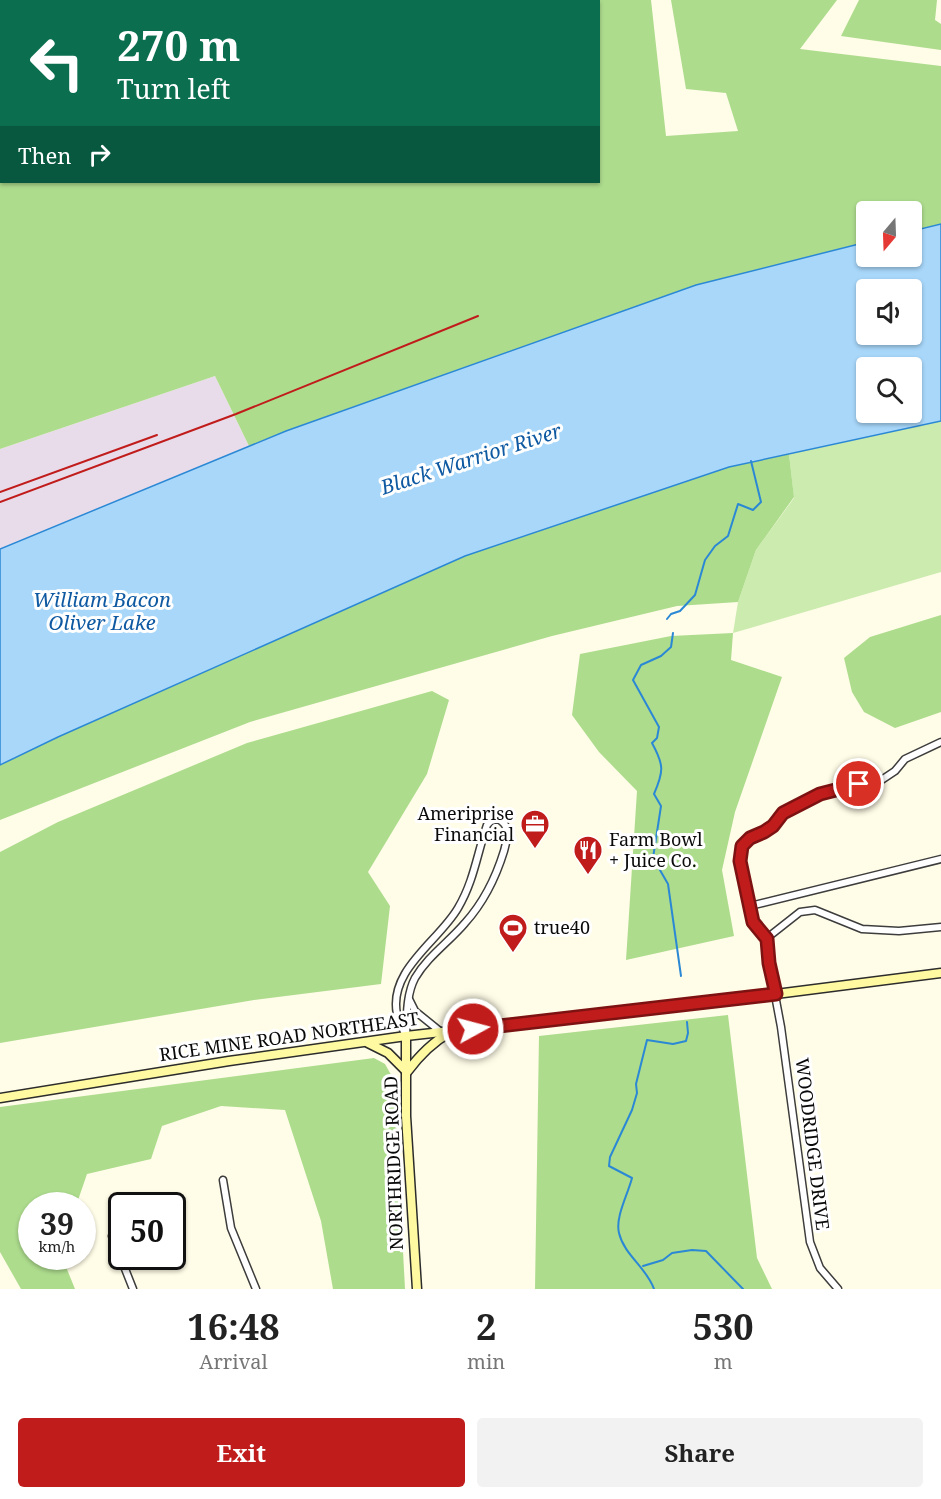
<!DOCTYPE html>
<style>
body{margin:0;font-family:"Noto Serif",serif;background:#f2f2f2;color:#222;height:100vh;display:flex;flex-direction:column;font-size:22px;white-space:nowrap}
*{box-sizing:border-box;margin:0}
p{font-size:20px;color:#767676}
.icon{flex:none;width:33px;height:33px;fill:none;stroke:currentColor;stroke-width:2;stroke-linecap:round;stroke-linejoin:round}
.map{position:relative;height:1289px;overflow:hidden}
.drawer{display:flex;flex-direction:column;background:#fff;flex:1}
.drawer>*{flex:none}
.top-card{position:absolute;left:0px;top:0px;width:600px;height:183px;box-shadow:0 2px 4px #0004;background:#0b6e4f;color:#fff;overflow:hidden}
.needle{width:39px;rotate:199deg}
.buttons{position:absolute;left:856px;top:201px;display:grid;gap:12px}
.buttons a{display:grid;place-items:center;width:66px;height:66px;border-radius:6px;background:#fff;box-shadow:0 2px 4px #0004;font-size:30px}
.speed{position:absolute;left:18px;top:1192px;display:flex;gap:12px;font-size:30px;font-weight:700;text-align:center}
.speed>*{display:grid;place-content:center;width:78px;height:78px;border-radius:50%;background:#fff;box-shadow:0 2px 4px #0004;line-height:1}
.speed small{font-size:15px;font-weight:400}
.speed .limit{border:3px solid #111;border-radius:9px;background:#fff;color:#111}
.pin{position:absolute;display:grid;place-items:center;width:51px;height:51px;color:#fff;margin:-26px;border:3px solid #fff;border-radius:50%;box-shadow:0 2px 6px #0007}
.me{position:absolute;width:66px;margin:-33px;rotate:83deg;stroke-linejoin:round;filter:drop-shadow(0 0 4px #0008)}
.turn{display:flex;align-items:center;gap:21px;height:126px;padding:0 18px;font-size:27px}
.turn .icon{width:78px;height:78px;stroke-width:2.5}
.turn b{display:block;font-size:42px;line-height:51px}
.then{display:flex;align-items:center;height:57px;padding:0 18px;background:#0003;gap:12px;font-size:22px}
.eta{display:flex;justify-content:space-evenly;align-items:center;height:102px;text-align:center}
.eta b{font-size:36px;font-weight:700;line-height:42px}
.action{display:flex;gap:12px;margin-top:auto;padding:12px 18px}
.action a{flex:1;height:69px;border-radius:6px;background:#c01c1b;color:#fff;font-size:24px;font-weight:700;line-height:69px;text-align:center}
.action a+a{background:#f2f2f2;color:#222}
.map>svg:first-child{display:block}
.industrial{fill:#e9dcea}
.green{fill:#cbebaf}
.forest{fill:#addc8d}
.water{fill:#a8d7fa;stroke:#2b88d5;stroke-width:1.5;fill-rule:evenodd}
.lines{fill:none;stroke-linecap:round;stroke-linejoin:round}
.stream{stroke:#2b88d5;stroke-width:2}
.street-casing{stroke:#3d3d3d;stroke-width:9}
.secondary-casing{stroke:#2c2c2c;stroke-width:11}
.primary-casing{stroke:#1b1b1b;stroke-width:12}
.street{stroke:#fff;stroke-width:6}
.secondary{stroke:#fffaa2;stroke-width:8}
.primary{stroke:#ffdf57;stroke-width:9}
.rail{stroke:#c01c1b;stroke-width:2}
.route-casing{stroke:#7d1212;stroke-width:15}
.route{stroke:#c01c1b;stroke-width:10}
.labels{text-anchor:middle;stroke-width:6;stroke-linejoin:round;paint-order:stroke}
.poi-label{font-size:18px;fill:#0a0a0a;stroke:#fff;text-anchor:start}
.street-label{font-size:18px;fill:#0a0a0a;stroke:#fff}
.water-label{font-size:20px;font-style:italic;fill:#0e59a1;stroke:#fff}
</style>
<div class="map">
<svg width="941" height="1289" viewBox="0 0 941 1289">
<rect width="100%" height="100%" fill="#fffce7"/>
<polygon class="industrial" points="215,376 249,446 0,549 0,449"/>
<polygon class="green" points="941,421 941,572 733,633 738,602 756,550 794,498 789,454"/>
<g class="forest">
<polygon points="217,0 436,0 217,1"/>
<polygon points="550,0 651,0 666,136 738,131 726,93 686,89 671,0 837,0 800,49 941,66 941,224 912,231 912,212 867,212 867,242 696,285 286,431 249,446 215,376 0,449 0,147 1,147 2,182 598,182 598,2"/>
<polygon points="859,0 937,0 935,20 941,24 941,50 841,36"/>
<polygon points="789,454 794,497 756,550 738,602 677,606 552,636 250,722 0,820 0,765 58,737 465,556 729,467"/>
<polygon points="941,615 941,712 895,728 864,712 852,692 844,658 870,637"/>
<polygon points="733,633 731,660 782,677 735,812 722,870 734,936 626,960 637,791 599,752 572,715 580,654 671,636"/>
<polygon points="432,691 449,700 427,774 368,872 390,906 381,984 254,1000 0,1043 0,852 58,822 247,743"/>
<polygon points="728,1015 757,1258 772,1289 535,1289 539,1036"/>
<polygon points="374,1058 385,1064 394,1080 405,1289 333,1289 321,1221 285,1110 221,1106 162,1126 151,1159 87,1174 76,1206 32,1206 32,1257 62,1257 75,1289 21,1289 0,1252 0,1107"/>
</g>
<path class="water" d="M941,224V421L729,467L465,556L58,737L0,765V549L286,431L696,285L867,242V256H912V231ZM867,290H912V334H867ZM867,368H912V412H867Z"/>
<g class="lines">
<g class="stream">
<polyline points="667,619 671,614 680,611 695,595 705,560 715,546 728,536 738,504 753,510 761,502 751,461"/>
<path d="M673,633L671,647L661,656L641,665L633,680L659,727L657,738L652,743C664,765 664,771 654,794L661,806L653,858L668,884L681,976"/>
<polyline points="643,1266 663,1260 672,1253 692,1250 706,1251 743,1289"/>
<path d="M654,1289C647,1268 624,1255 619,1233C615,1217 628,1194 632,1178L609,1166L610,1157L632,1110L637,1093L636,1084L647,1040L673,1044L686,1041L688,1033L687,1022"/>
</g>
<g class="street-casing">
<g id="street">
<path d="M498,819C512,826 507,839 504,851C496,877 484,902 465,923C449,942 428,956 415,978C406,995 407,1017 406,1036C403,1029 399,1022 397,1014C388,970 439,941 458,908C474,881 477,854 487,825L491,821Z"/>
<polyline points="750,906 941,859"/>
<polyline points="767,938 800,912 815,910 862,929 899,931 941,927"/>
<polyline points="409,999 415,1011 441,1032"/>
<polyline points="223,1180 231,1228 256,1289"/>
<polyline points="112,1236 133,1289"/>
<polyline points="838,1289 820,1268 810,1242 781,1027 769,963 767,938 753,922 740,861 742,846 750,838 764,833 773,826 783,813 820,794 852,785 880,781 895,771 905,759 941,742"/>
</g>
</g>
<g class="secondary-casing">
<g id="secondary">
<polyline points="406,1036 406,1116 417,1289"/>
<path d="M368,1043L388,1053L407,1072C419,1056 431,1043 449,1033"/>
<polyline points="0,1098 229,1061 406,1036 776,994 941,973"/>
</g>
</g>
<g class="primary-casing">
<g id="primary">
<polyline points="74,2 76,0"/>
<polyline points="0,75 2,73"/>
</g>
</g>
<use href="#street" class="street"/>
<use href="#secondary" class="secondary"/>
<use href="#primary" class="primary"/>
<g class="rail">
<polyline points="0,492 157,435"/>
<polyline points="0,502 236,414 478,316"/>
</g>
</g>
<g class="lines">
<g class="route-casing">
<polyline id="route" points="473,1029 776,994 769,963 767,939 753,922 740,861 742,846 750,838 764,832 773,826 783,813 820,794 859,784"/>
</g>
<use href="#route" class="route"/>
</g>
<defs>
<g id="office-pin" transform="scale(1.5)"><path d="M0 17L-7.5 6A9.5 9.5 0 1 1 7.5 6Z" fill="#c01c1b" stroke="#fff"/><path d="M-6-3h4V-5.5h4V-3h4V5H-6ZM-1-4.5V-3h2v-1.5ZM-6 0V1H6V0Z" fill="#fff"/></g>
<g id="restaurant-pin" transform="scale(1.5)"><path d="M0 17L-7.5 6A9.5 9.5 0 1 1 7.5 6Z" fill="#c01c1b" stroke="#fff"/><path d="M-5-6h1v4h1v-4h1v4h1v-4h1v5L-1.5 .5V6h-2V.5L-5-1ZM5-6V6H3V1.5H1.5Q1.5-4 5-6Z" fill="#fff"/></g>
<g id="stadium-pin" transform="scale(1.5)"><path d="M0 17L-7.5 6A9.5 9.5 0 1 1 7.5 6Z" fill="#c01c1b" stroke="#fff"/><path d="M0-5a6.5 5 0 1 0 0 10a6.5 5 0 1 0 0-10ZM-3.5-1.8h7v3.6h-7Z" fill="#fff"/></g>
</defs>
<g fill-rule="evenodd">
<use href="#office-pin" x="535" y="824"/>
<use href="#restaurant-pin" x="588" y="850"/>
<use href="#stadium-pin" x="513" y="928"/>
</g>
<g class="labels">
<g class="poi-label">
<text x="514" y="820" text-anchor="end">Ameriprise<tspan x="514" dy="21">Financial</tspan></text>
<text x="609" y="846">Farm Bowl<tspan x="609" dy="21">+ Juice Co.</tspan></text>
<text x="534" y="934">true40</text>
</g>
<g class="street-label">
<text transform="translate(289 1037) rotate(-8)" y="6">RICE MINE ROAD NORTHEAST</text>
<text transform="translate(812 1144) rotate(83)" y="6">WOODRIDGE DRIVE</text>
<text transform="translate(394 1163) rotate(-92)" y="6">NORTHRIDGE ROAD</text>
</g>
<g class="water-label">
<text transform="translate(471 459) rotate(-18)" y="7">Black Warrior River</text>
<text x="102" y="607">William Bacon<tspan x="102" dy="23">Oliver Lake</tspan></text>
</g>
</g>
</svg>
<div class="buttons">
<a><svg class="needle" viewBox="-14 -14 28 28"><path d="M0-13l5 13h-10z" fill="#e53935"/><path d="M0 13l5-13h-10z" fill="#767676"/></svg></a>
<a><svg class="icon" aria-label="sound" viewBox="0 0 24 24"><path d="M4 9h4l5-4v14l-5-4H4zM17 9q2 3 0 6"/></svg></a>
<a><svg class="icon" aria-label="search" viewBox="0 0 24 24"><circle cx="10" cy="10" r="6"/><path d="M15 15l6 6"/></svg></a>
</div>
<div class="speed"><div>39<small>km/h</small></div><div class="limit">50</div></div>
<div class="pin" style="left:859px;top:784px;background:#d93025"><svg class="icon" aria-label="arrive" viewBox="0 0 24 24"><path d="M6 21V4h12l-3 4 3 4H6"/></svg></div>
<svg class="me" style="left:473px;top:1029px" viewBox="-20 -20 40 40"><circle r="17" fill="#c01c1b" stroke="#fff" stroke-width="3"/><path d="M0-11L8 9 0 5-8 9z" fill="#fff"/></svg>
<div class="top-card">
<div class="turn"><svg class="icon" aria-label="left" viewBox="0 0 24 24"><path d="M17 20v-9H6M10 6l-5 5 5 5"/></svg><div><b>270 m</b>Turn left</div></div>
<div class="then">Then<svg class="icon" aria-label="right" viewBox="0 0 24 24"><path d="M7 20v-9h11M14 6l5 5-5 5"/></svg></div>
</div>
</div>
<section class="drawer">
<div class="eta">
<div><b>16:48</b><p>Arrival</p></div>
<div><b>2</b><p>min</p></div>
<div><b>530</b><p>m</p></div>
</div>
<div class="action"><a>Exit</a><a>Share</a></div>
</section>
